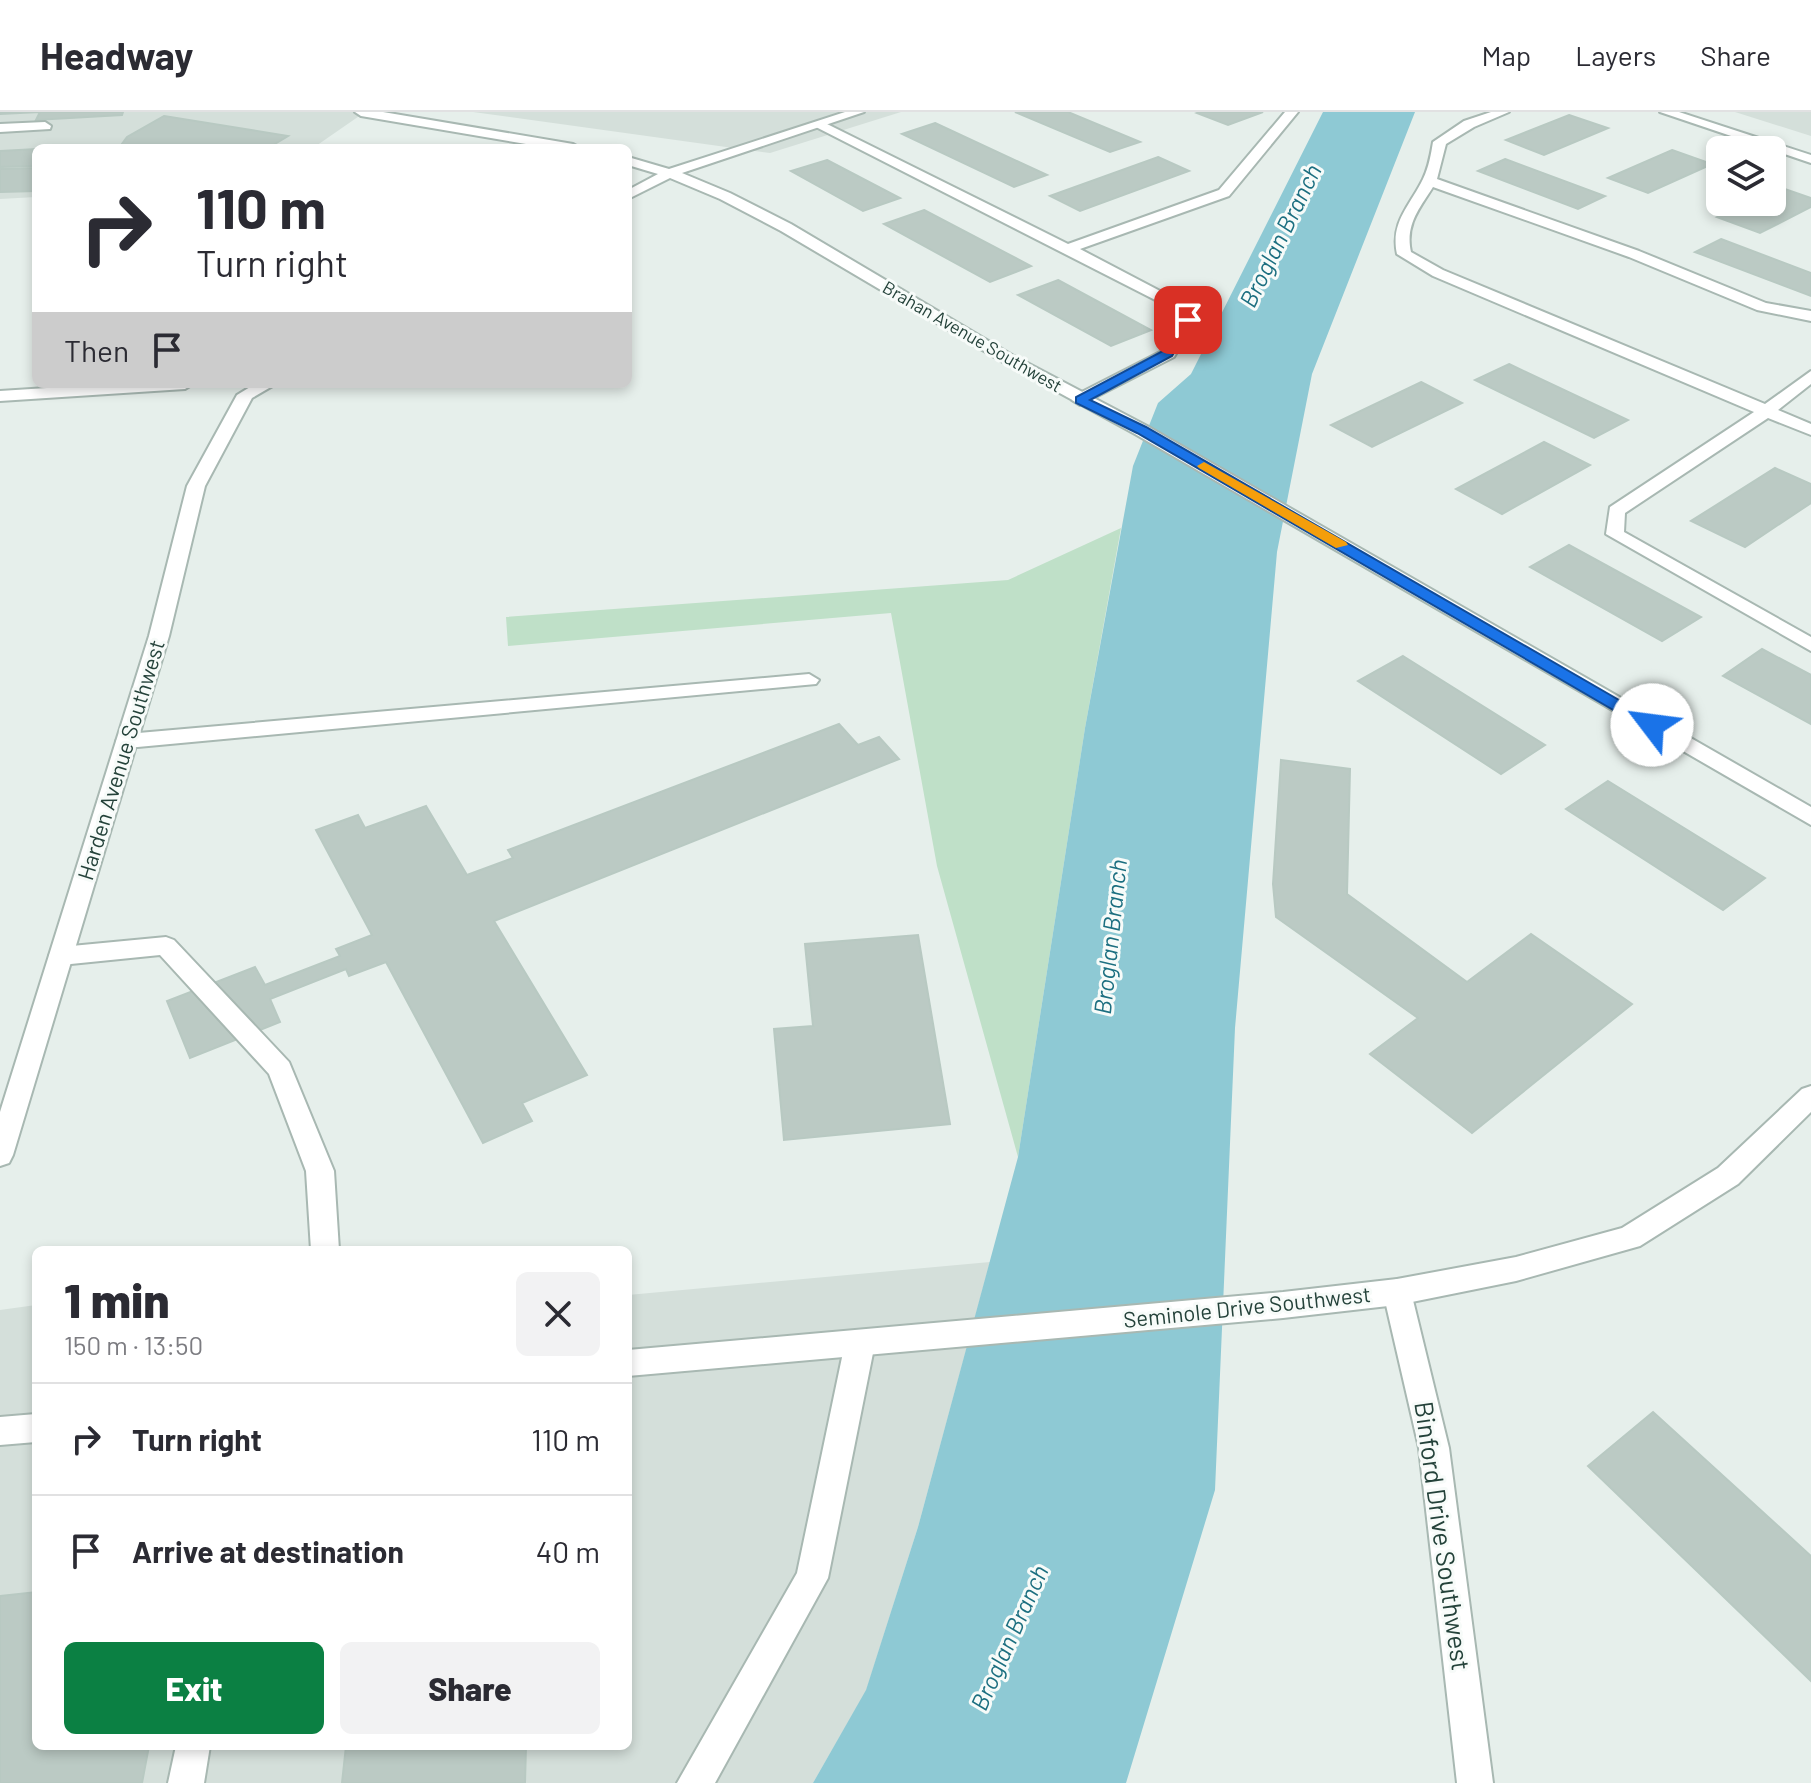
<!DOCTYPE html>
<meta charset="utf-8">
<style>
body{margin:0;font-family:Barlow,sans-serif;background:#f2f2f3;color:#2b2b33;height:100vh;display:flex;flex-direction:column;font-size:30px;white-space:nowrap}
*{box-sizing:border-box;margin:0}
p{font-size:26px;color:#7c7c81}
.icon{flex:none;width:44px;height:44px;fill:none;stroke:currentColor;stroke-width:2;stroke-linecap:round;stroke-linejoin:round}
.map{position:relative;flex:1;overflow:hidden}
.sheet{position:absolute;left:32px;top:1134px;width:600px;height:504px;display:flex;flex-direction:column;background:#fff;border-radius:12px;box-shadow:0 4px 12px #0003}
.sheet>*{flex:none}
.banner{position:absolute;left:32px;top:32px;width:600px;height:244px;border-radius:12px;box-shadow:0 4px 12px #0003;background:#fff;color:#2b2b33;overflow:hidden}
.buttons{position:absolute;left:1706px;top:24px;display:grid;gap:16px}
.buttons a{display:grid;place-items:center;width:80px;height:80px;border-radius:12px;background:#fff;box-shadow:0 4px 12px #0003;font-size:40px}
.pin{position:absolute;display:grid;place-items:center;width:68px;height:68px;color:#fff;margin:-34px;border-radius:16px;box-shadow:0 4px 12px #0006}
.me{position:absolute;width:88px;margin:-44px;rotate:300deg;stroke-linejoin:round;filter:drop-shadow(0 0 6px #0008)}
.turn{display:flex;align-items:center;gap:28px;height:168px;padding:0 32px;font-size:36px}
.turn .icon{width:104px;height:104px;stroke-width:2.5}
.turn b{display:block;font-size:56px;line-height:68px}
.then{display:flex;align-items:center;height:76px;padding:0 32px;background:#0003;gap:16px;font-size:30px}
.round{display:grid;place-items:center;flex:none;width:84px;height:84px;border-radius:12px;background:#f2f2f3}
.head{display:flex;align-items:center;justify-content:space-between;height:136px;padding:0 32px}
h1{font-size:48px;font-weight:800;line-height:60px}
.primary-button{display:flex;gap:16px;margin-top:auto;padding:16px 32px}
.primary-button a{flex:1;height:92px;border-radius:12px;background:#0b8043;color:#fff;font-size:32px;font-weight:800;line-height:92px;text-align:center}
.primary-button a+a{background:#f2f2f3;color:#2b2b33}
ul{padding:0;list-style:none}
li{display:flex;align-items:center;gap:24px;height:112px;padding:0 32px;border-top:2px solid #e1e1e2}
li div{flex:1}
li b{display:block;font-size:30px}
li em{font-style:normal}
header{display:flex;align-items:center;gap:48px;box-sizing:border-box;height:112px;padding:0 40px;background:#fff;border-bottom:2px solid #e1e1e2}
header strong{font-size:38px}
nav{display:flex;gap:44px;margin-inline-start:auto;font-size:28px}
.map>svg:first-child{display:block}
.built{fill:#d4dfda}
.green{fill:#bfe0c8}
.water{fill:#8ec9d4}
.building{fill:#bbcac4;stroke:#b8c9c2;stroke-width:2}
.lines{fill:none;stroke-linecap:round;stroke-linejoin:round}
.service-casing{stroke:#a8b8b2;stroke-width:4}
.minor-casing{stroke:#a8b8b2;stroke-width:4}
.tertiary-casing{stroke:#a8b8b2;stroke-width:4}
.service{fill:#fff;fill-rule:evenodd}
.minor{fill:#fff;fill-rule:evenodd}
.tertiary{fill:#fff;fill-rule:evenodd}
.route{fill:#1a73e8;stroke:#114b97;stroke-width:2}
.slow{fill:#f59e0b}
.labels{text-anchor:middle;stroke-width:6;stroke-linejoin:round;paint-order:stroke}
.far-street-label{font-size:18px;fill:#24423a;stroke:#f7fbf9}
.street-label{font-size:22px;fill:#24423a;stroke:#f7fbf9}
.water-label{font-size:24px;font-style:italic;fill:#1c6f80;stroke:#f7fbf9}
.near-street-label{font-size:26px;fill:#24423a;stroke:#f7fbf9}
</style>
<header>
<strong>Headway</strong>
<nav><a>Map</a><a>Layers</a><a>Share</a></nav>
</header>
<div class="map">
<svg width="1811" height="1671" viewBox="0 0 1811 1671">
<rect width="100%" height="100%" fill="#e6efeb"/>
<g class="built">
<polygon points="0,0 365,0 313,36 36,36 36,85 0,87"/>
<polygon points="473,0 901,0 770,41"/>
<polygon points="1735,0 1811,0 1811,24"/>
<polygon points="990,1150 918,1415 866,1579 813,1671 0,1671 0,1198 36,1193 36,1634 628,1634 628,1183"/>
</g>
<polygon class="green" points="1121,416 1085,616 1018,1045 937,754 891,501 508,534 506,505 1008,468"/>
<polygon class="water" points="1323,0 1415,0 1312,262 1277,440 1235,916 1215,1378 1126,1671 813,1671 866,1578 918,1415 1018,1045 1085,616 1133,354 1158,291 1191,262"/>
<g class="building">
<polygon points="0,0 123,0 122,3 36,8 40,0 0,2"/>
<polygon points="1015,0 1068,0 1140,30 1110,40"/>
<polygon points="1200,0 1263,0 1228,13 1197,1"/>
<polygon points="1569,3 1608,16 1544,43 1506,28"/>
<polygon points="164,4 288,24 268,36 119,36 127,25"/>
<polygon points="935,11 1047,63 1014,75 902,22"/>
<polygon points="36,37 36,54 0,55 0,39"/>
<polygon points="1672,38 1712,52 1648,81 1608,66"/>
<polygon points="1158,45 1189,59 1080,99 1050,84"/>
<polygon points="1505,47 1605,84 1578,97 1478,59"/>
<polygon points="827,48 900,86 863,99 791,59"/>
<polygon points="36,56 36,79 0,80 0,57"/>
<polygon points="1779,75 1811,86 1811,95 1760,121 1717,105 1747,90 1772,90 1772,78"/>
<polygon points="924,98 1031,154 990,170 884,112"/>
<polygon points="1721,127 1811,161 1811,184 1695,140"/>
<polygon points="1058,168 1151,218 1111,234 1018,183"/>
<polygon points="1509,252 1628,308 1594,326 1475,268"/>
<polygon points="1421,270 1462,291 1372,335 1331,313"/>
<polygon points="1544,330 1590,353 1502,402 1456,377"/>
<polygon points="1775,356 1811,372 1811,391 1745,435 1691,409"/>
<polygon points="1569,433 1701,505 1662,529 1530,455"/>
<polygon points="1762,537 1811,563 1811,612 1723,564"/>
<polygon points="1403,544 1545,633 1501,662 1358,569"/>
<polygon points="839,612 858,633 879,625 899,647 494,809 587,963 522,991 532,1009 483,1031 386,850 349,864 346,857 270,887 280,910 190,946 167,889 255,855 265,873 340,844 336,837 372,823 316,718 358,703 365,716 426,694 467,763 513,746 508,738"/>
<polygon points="1281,648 1350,657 1347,782 1467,870 1531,822 1632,892 1472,1021 1370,942 1418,906 1276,805 1273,772"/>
<polygon points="1608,669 1765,766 1723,798 1566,697"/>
<polygon points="918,823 950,1012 784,1028 774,917 813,914 805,832"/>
<polygon points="1653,1300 1811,1444 1811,1569 1588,1354"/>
<polygon points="36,1480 36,1634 149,1634 142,1671 0,1671 0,1484"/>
<polygon points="346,1634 526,1634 525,1671 342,1671"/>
</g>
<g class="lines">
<g class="service-casing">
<g id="service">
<polygon points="1285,0 1298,0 1229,84 1080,137 1181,190 1196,208 1174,245 1080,293 1072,288 1074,284 1162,239 1180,208 1171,196 812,13 823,10 1068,132 1219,78"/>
<path d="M1491,0H1509L1474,15L1446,32L1437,67L1639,139L1766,191L1811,199V209L1757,198L1629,145L1433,75C1419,97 1405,113 1411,140L1443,158L1765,292L1811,259V272L1778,298L1811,312V323L1768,306L1625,401L1624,420L1811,525V539L1606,422L1610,395L1754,300L1433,164L1397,142C1390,110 1410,94 1423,67C1429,55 1431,42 1433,30L1464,9Z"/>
<polygon points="45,10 51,14 50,17 0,20 0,12"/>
<polygon points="809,562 819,568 816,572 127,636 116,629 127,622"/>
<polygon points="166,825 174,828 289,950 334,1059 339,1138 311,1138 306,1059 269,962 160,843 61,853 52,850 49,844 52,838 61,835"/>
<polygon points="860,1218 870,1222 875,1231 828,1466 715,1671 677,1671 797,1461 845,1231 850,1222"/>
<polygon points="176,1634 210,1634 204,1671 168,1671"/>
</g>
</g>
<g class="minor-casing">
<g id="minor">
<polygon points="355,0 383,0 573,32 580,36 550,36 361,4"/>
<polygon points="845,0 864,0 682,61 730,81 791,112 1012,243 1147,314 1811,695 1811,713 1135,322 1001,249 781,119 720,87 670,66 628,87 628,78 658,62 628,53 628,45 669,57"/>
<polygon points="109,272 193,272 185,277 0,289 0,279"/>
<polygon points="255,272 276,272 252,286 205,374 169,524 13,1043 9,1051 0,1054 0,1000 149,524 187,374 237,283"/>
<polygon points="1397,1167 1407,1171 1411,1180 1449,1336 1493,1671 1457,1671 1419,1336 1383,1180 1387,1171"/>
</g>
</g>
<g class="tertiary-casing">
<g id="tertiary">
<polygon points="1660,0 1679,0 1811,43 1811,51"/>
<polygon points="1811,974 1811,1000 1738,1072 1640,1134 1516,1169 1397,1193 1283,1206 628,1264 628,1238 1283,1180 1397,1167 1516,1145 1622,1116 1718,1056 1802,977"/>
<polygon points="36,1302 36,1330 0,1333 0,1305"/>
</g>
</g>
<use href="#service" class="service"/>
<use href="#minor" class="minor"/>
<use href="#tertiary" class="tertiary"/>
</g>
<polygon class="route" points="1188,205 1193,208 1172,244 1090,288 1146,315 1657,610 1657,617 1646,617 1137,321 1076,291 1076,285 1163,239 1183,206"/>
<polygon class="slow" points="1204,350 1346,430 1348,433 1336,436 1199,356 1197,354"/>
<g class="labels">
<g class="far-street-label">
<text transform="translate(972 225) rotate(30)" y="6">Brahan Avenue Southwest</text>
</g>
<g class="street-label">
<text transform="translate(121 648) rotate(-73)" y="8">Harden Avenue Southwest</text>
<text transform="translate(1247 1195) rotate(-6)" y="8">Seminole Drive Southwest</text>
</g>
<g class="water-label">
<text transform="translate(1281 124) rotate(-64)" y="8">Broglan Branch</text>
<text transform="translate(1111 825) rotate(-84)" y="8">Broglan Branch</text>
<text transform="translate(1010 1526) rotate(-66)" y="8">Broglan Branch</text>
</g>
<g class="near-street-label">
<text transform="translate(1442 1424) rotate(82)" y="9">Binford Drive Southwest</text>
</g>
</g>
</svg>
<div class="buttons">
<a><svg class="icon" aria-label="layers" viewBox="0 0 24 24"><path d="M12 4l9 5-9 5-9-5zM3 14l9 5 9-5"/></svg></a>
</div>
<div class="pin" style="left:1188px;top:208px;background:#d93025"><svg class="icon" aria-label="arrive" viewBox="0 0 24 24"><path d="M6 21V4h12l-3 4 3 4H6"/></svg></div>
<svg class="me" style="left:1652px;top:613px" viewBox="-20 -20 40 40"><circle r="19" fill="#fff"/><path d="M0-13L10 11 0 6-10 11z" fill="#1a73e8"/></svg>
<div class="banner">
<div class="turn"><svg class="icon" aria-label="right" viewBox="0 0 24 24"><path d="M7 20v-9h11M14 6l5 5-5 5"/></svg><div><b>110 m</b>Turn right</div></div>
<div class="then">Then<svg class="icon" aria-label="arrive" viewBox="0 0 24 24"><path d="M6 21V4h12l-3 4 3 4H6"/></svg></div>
</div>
<section class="sheet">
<div class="head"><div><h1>1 min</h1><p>150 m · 13:50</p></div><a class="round"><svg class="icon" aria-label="close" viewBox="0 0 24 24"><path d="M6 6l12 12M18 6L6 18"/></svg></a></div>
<ul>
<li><svg class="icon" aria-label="right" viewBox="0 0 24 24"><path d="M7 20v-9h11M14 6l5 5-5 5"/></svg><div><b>Turn right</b></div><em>110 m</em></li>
<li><svg class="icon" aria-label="arrive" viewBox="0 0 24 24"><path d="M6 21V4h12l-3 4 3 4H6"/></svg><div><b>Arrive at destination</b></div><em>40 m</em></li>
</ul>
<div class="primary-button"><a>Exit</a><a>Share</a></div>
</section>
</div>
